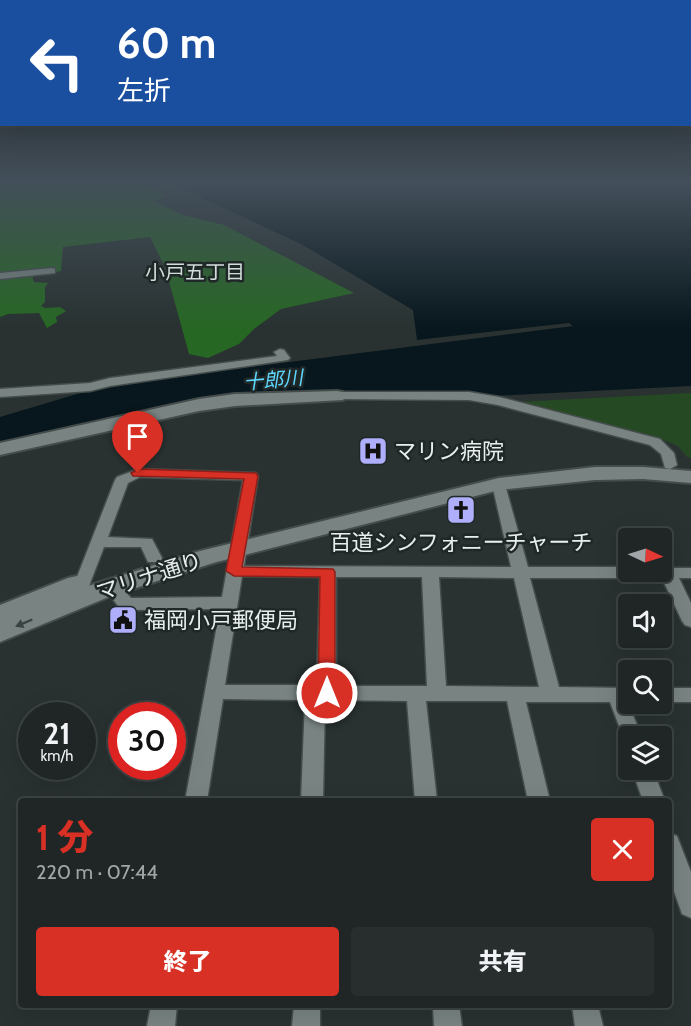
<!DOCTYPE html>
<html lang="ja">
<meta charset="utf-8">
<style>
body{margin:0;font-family:Cabin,"Noto Sans JP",sans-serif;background:#272e2d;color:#f1f3f6;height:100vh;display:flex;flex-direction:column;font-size:22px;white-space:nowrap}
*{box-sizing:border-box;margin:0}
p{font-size:20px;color:#a1a5a7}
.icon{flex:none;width:33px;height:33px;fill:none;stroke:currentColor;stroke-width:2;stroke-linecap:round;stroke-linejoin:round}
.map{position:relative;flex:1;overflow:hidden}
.side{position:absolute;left:18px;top:798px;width:654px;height:210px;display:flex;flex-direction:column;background:#1f2625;border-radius:6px;box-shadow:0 6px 24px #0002,0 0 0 2px #3c4342}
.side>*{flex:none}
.top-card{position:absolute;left:0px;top:0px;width:692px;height:126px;box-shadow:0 6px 24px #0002,0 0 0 2px #3c4342;background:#1a4fa0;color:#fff;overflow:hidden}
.needle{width:39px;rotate:94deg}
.tools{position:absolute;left:618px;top:528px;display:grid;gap:12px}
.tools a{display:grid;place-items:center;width:54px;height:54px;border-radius:6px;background:#1f2625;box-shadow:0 6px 24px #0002,0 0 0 2px #3c4342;font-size:30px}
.speed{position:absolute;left:18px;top:702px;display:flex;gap:12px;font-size:30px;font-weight:700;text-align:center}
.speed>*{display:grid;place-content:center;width:78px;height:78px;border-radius:50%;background:#1f2625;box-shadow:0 6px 24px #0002,0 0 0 2px #3c4342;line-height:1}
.speed small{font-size:15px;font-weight:400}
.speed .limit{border:9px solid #d22;background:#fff;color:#111}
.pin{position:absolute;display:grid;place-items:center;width:51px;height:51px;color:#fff;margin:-62px -26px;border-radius:50% 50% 50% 0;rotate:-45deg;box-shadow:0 0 6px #0007}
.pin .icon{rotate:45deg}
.me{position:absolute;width:66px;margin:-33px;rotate:0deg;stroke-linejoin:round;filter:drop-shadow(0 0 4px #0008)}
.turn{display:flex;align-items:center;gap:21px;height:126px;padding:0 18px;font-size:27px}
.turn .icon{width:78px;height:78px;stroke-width:2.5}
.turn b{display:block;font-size:42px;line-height:51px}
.round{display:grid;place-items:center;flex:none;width:63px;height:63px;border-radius:6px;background:#272e2d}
.head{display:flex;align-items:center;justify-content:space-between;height:102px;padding:0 18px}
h1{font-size:36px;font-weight:800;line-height:45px;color:#d93025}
.cta{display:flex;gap:12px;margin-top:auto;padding:12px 18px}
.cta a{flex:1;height:69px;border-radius:6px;background:#d93025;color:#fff;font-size:24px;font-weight:800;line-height:69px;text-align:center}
.cta a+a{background:#272e2d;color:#f1f3f6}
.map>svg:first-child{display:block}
.green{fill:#254a23}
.forest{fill:#276724}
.water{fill:#08171d}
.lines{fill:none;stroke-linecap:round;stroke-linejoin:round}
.street-casing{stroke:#454d4c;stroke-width:3}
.secondary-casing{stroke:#454d4c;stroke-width:4}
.street{fill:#798482;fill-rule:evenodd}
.secondary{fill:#798482;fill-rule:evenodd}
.oneway{fill:#3a4442}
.route{fill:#d93025;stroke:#8d1f18;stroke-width:1.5}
.labels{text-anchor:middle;stroke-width:5;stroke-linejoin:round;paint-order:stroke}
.far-neighbourhood-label{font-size:20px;fill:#d1ddda;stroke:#1f2827}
.far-water-label{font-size:20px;font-style:italic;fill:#5ed6fe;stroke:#1f2827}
.poi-label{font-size:22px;fill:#e8eeed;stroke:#1f2827;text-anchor:start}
.street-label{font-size:22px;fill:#e8eeed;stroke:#1f2827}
</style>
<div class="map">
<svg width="691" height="1026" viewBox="0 0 691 1026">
<rect width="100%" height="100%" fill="#293231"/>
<polygon class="green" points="691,393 691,458 687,457 678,446 654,436 517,402"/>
<polygon class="forest" points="0,184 149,184 166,197 155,201 183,215 224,225 354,293 281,309 254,329 239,344 208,358 189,354 165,267 150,237 63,247 61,271 32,276 34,282 48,283 45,287 45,302 41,306 45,308 60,307 66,311 56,317 57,322 47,328 39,313 8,314 0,317"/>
<polygon class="water" points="172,184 691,184 691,386 491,396 464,392 268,394 206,400 0,443 0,417 107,385 573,326 569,323 417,340 413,310 301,244"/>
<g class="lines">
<g class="street-casing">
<g id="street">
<polygon points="52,268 55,269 55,273 0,279 0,273"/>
<polygon points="280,349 284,350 290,358 288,360 110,386 90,391 0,397 0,389 90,383 110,378 277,356 274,352"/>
<polygon points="337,392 469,392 499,397 660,439 674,453 677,465 670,469 665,468 661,454 650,445 498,405 469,400 333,399 333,393"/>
<path d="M138,469L256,473L258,476L244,566L511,567L492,484L494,481H504L528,567H628V572H662V568H691V578H679L691,603V627L685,625L682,621L662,578H530L559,687L628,688V704L642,736H628V743L625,742L610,702H526L550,801H528L507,701H426L437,801H415L407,701L325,700L323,801H301L305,700L223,699L207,801H185L220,609L130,610L118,606L104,587L106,583H118L131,598L222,597L243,480L140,477L128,483L108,537L152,539L162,558L160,562H148L141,547H104L89,586H77L75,582L115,480L117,477ZM242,576L320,577L317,685H225ZM336,577H422L427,686H336ZM439,577L514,578L539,687L446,686Z"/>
<rect x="662" y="688" width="29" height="14"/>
<polygon points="632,770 653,770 665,801 643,801"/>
<polygon points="669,833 677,836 691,872 691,918 682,914 669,877"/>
<polygon points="151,1005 177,1005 175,1026 147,1026"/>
<polygon points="294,1005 320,1005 320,1026 292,1026"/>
<polygon points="433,1005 459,1005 462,1026 434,1026"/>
<polygon points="572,1005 598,1005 603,1026 575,1026"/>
</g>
</g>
<g class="secondary-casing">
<g id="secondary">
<polygon points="337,391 343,392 346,396 343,400 235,406 199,411 0,455 0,443 199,399 235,394"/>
<polygon points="595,467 643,467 691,471 691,483 643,479 595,480 499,490 213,563 111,596 0,642 0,605 68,578 77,576 86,578 90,584 88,586 196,552 499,478"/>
</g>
</g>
<use href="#street" class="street"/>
<use href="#secondary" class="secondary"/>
</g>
<defs><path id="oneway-solid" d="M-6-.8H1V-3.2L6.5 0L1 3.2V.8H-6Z" transform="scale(1.5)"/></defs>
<use class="oneway" href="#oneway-solid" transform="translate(24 623) rotate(157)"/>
<linearGradient id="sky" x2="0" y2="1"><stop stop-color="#171c1b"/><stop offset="0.56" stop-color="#434f5a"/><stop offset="1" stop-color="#434f5a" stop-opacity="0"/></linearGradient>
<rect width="691" height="327" fill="url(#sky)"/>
<polygon class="route" points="138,469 256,473 258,476 242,567 333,569 335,572 335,693 333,698 327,700 320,698 318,693 320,577 234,576 226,571 244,479 133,476 131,473"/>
<defs>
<g id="hospital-square" transform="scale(1.5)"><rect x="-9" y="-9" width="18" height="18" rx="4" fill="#aeaefa" stroke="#1f2827"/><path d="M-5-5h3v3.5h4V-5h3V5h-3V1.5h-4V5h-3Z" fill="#111"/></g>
<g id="church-square" transform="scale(1.5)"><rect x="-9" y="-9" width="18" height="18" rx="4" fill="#aeaefa" stroke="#1f2827"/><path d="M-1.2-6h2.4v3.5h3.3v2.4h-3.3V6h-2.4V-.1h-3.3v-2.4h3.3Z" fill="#111"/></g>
<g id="civic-square" transform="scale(1.5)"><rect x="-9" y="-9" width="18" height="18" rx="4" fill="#aeaefa" stroke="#1f2827"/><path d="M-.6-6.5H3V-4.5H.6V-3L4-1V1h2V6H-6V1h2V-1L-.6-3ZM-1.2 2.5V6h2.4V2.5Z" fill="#111"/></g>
</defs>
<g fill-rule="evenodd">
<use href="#hospital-square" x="373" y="451"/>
<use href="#church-square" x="461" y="510"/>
<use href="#civic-square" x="123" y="620"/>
</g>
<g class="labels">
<g class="far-neighbourhood-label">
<text x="195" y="279">小戸五丁目</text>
</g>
<g class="far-water-label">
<text transform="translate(273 380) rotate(-5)" y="7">十郎川</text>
</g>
<g class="poi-label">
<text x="394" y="459">マリン病院</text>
<text x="461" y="550" text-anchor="middle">百道シンフォニーチャーチ</text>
<text x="144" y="628">福岡小戸郵便局</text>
</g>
<g class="street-label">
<text transform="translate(149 576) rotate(-18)" y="8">マリナ通り</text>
</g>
</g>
</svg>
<div class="tools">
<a><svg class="needle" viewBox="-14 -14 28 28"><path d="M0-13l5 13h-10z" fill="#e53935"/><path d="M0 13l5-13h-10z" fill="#a1a5a7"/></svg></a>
<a><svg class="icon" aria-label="sound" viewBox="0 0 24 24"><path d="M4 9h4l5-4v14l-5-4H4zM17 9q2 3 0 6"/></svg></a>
<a><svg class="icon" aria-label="search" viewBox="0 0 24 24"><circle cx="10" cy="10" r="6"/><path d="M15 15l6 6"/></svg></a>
<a><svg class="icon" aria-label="layers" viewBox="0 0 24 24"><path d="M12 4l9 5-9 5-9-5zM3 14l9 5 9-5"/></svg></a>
</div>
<div class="speed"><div>21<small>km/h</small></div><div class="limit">30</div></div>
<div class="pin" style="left:138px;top:473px;background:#d93025"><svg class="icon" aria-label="arrive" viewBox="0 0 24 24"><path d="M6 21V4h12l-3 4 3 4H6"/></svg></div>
<svg class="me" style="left:327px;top:693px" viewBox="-20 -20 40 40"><circle r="17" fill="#d93025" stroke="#fff" stroke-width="3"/><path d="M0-11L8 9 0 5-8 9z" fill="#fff"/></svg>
<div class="top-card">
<div class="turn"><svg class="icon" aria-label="left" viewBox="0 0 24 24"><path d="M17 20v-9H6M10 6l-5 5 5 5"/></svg><div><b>60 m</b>左折</div></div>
</div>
<section class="side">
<div class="head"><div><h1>1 分</h1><p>220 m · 07:44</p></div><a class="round" style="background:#d93025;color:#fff"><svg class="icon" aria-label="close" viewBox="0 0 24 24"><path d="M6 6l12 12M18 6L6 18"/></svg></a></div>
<div class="cta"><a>終了</a><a>共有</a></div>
</section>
</div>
